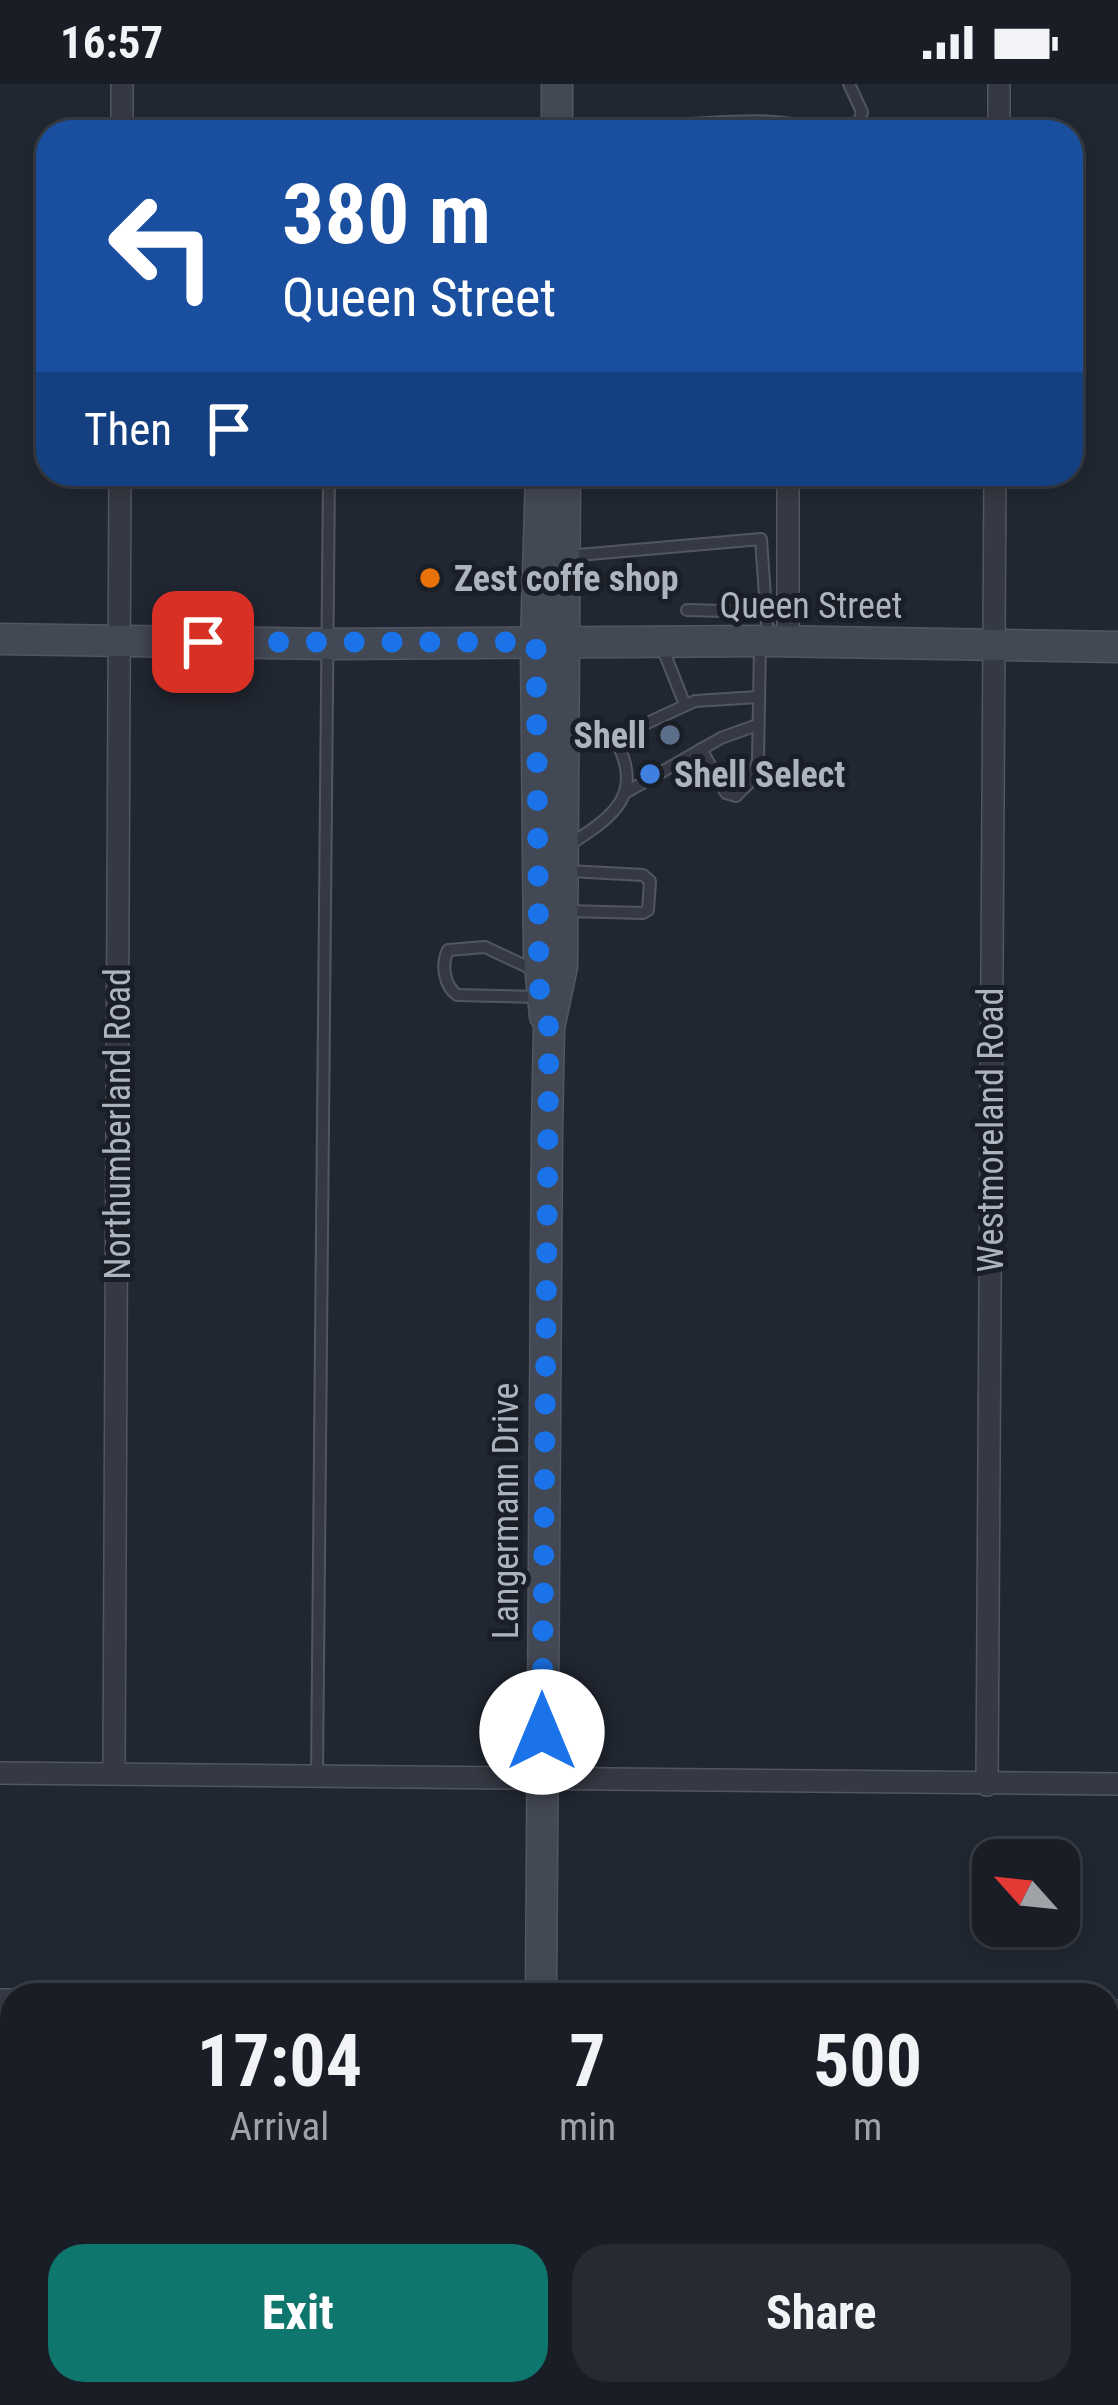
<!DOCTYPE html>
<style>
body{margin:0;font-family:"Roboto Condensed",sans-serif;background:#262a32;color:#f1f3f6;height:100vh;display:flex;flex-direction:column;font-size:45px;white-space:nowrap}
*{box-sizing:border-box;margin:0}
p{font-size:39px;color:#9fa2a7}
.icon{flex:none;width:66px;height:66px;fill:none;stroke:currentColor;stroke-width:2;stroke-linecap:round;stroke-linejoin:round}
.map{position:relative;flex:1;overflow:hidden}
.side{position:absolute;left:0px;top:1899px;width:1119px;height:423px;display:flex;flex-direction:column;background:#191d26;border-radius:36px 36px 0 0;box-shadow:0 6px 18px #0003,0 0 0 3px #373b43}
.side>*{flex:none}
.guide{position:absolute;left:36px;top:36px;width:1047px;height:366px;border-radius:36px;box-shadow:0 6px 18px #0003,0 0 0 3px #373b43;background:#1a4fa0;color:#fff;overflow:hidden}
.needle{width:78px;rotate:297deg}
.controls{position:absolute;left:972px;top:1755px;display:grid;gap:24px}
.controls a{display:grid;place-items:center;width:108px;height:108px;border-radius:24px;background:#191d26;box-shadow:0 6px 18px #0003,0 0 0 3px #373b43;font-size:60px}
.pin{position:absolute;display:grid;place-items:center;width:102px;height:102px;color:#fff;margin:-51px;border-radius:24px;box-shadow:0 6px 18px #0006}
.me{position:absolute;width:132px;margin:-66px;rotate:0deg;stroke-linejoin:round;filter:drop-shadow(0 0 9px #0008)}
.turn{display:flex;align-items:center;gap:42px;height:252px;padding:0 48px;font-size:54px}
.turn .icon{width:156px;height:156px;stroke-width:2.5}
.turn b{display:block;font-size:84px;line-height:102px}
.then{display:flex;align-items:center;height:114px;padding:0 48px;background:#0003;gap:24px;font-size:45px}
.eta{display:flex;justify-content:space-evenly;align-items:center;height:204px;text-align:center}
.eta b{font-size:72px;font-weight:700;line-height:84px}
.button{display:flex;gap:24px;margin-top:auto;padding:24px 48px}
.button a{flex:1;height:138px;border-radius:36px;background:#0f766e;color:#fff;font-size:48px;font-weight:700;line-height:138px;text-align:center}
.button a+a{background:#262a32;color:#f1f3f6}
.status{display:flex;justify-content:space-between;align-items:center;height:84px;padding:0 60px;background:#191d26;direction:ltr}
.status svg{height:33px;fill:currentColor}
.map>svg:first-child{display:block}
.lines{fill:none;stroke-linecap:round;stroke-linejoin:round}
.lane-casing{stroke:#525661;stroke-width:14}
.street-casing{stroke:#525661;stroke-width:24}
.secondary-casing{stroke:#525661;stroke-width:33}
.lane{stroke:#343943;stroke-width:10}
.street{stroke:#343943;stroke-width:21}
.secondary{stroke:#434855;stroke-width:30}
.route{stroke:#1a73e8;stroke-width:21;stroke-dasharray:0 37.8}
.food-dot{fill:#e8710a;stroke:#1a1e27;stroke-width:4.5}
.service-dot{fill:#5c6f8a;stroke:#1a1e27;stroke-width:4.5}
.shop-dot{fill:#3f7fe0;stroke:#1a1e27;stroke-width:4.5}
.labels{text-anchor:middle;stroke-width:10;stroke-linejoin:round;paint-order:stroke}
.poi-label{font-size:36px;font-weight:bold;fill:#aeb3c0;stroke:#1a1e27;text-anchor:start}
.street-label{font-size:36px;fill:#aeb3c0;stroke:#1a1e27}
</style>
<div class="status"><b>16:57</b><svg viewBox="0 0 49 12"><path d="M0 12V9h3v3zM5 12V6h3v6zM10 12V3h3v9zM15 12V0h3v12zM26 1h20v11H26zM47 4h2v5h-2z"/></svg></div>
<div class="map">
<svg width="1118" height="2321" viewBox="0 0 1118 2321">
<rect width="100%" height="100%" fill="#212732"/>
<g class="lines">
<g class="lane-casing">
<g id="lane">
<polyline points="849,0 862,28 856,48"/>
<path d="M676,48L684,40C720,39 785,31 817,48"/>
<polyline points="567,472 761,455 768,554"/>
<polyline points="687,526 766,528"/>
<polyline points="662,563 685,621"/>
<polyline points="567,644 619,652 695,617 758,613"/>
<polyline points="701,665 726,709 736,712 751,697 758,676 760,562"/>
<polyline points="625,709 721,654 757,641"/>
<path d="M566,763C612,733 647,712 614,653"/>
<polyline points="566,827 643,829 648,826 650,797 643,791 569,787"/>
<path d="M536,887L485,863L448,866C441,881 444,901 457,911L539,913"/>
<polyline points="317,1691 329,390"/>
</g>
</g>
<g class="street-casing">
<g id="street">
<polyline points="122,48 122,0"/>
<polyline points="999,48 999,0"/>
<polyline points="788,390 788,558"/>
<polyline points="0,1689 1118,1700"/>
<polyline points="114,1690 120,390"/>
<polyline points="987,1701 995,390"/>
<polyline points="0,1916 12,1916"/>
<polyline points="1107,1927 1118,1927"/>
<polyline points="0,2141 12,2142"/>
<polyline points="1107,2151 1118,2151"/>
</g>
</g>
<g class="secondary-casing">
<g id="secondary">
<polyline points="557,48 557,0"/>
<polyline points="541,390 536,558 539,871 545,932"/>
<polyline points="0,555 329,560 769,557 1118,563"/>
<polyline points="541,1911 547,1047 549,944 562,882 565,390"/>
<polyline points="536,2321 536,2310"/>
</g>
</g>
<use href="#lane" class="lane"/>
<use href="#street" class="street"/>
<use href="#secondary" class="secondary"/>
</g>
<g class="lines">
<polyline class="route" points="203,558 536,558 539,903 549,944 542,1648"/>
</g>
<circle class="food-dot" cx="430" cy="494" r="12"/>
<circle class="service-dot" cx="670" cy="651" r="12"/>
<circle class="shop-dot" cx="650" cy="690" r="12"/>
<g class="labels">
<g class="poi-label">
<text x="454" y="507">Zest coffe shop</text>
<text x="646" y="664" text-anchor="end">Shell</text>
<text x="674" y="703">Shell Select</text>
</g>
<g class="street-label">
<text x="811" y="534">Queen Street</text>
<text transform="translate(117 1040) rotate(-90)" y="13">Northumberland Road</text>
<text transform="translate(990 1046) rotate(-90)" y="13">Westmoreland Road</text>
<text transform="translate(505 1427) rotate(-90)" y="13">Langermann Drive</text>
</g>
</g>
</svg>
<div class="controls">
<a><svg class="needle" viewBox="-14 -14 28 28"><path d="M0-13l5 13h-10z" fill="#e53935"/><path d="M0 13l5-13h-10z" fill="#9fa2a7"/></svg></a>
</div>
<div class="pin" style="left:203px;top:558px;background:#d93025"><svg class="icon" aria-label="arrive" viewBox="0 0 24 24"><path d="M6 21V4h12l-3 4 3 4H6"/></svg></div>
<svg class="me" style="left:542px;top:1648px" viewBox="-20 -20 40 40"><circle r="19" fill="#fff"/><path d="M0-13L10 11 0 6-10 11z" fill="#1a73e8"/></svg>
<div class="guide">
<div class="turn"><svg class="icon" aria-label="left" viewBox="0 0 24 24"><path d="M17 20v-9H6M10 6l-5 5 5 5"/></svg><div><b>380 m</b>Queen Street</div></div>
<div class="then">Then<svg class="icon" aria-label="arrive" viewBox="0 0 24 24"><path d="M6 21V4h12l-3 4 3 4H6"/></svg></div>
</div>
<section class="side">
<div class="eta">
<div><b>17:04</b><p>Arrival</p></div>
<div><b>7</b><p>min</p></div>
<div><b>500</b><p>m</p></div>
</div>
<div class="button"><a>Exit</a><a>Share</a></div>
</section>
</div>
